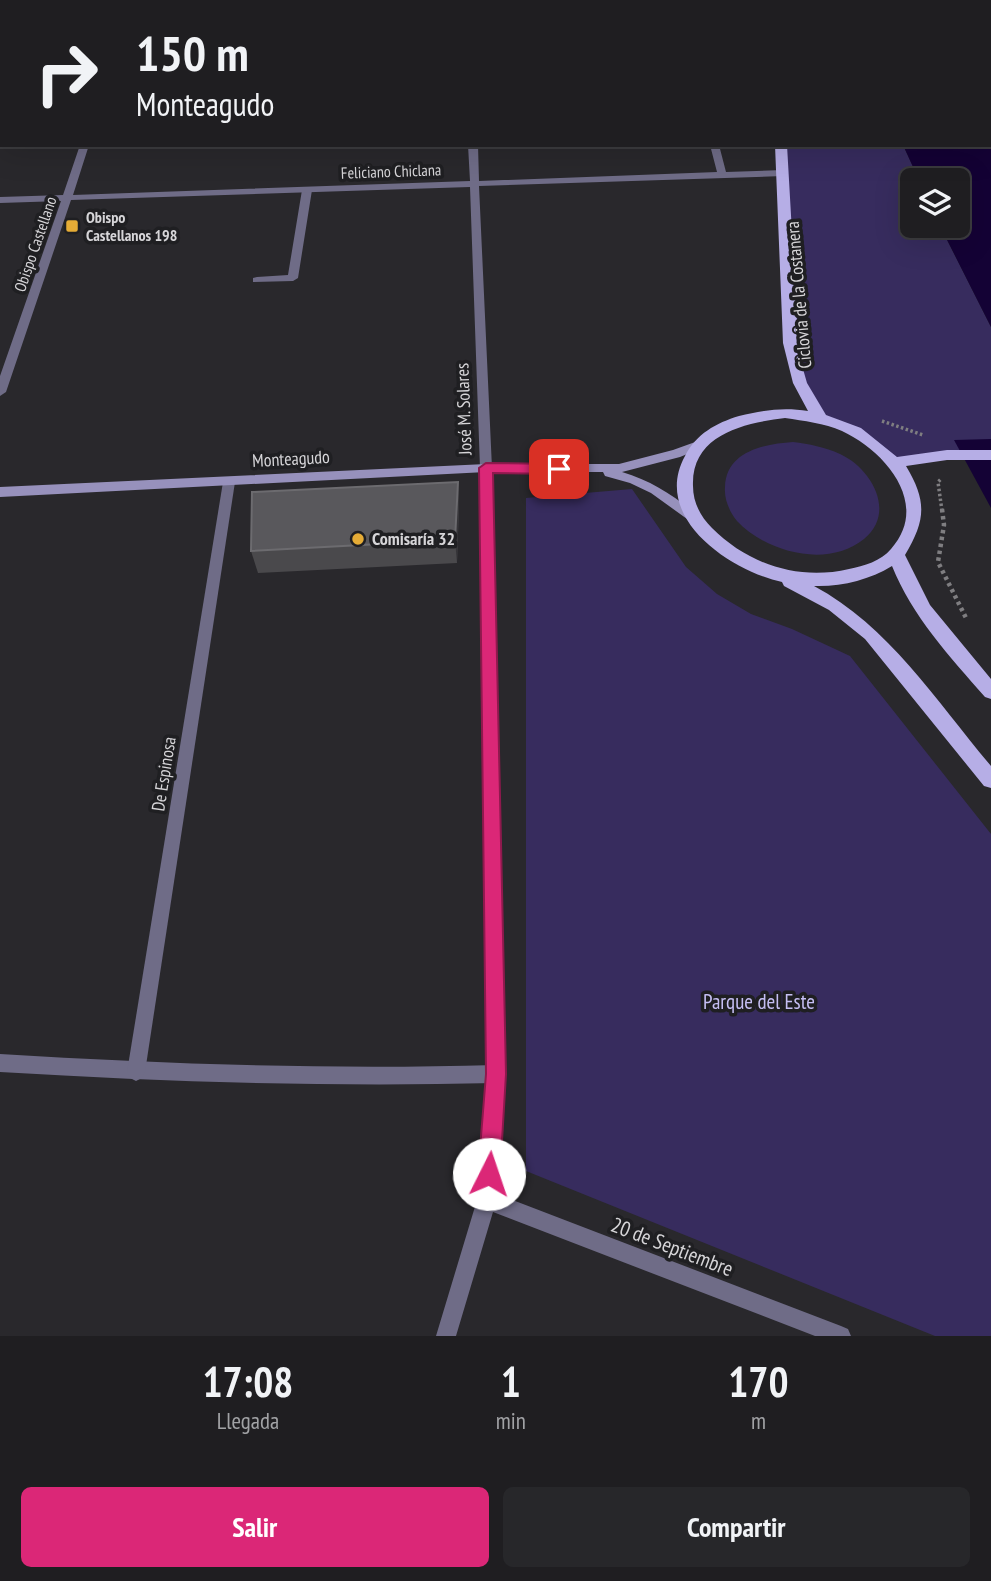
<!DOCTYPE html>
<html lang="es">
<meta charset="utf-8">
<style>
body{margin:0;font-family:"PT Sans Narrow",sans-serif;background:#27272a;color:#f1f3f6;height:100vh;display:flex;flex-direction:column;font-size:26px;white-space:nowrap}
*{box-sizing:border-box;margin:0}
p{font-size:23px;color:#a1a2a5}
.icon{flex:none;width:38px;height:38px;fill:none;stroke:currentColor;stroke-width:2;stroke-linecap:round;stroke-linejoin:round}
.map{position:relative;height:1336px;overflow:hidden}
.panel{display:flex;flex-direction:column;background:#1f1e21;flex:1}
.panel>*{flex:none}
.hud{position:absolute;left:0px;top:0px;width:992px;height:147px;box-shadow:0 7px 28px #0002,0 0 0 2px #3c3c3f;background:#1f1e21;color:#f1f3f6;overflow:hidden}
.tools{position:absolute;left:900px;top:168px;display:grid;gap:14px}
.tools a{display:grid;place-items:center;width:70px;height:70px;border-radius:10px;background:#1f1e21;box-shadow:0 7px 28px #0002,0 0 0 2px #3c3c3f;font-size:35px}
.pin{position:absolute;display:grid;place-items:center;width:60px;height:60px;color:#fff;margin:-30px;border-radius:14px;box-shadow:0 4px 10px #0006}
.me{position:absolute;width:77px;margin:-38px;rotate:4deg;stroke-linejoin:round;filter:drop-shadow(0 0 5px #0008)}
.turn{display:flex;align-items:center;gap:24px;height:147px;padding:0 21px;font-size:32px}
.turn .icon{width:91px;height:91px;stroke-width:2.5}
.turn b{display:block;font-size:49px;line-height:60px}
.eta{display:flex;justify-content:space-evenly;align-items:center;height:119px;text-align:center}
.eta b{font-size:42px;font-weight:700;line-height:49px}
.button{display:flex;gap:14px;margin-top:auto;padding:14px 21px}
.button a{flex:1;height:80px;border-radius:10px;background:#db2777;color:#fff;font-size:28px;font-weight:700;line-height:80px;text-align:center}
.button a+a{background:#27272a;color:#f1f3f6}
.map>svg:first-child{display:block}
.green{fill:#372c5e}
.water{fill:#140235}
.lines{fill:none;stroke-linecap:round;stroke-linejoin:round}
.path-far1{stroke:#7f7e81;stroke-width:3.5;stroke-dasharray:2.5 2.5;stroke-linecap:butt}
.path{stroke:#7f7e81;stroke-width:4.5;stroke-dasharray:3.5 3.5;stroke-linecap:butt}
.lane{fill:#6f6c87;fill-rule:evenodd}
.street{fill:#6f6c87;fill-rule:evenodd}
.secondary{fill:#9791bc;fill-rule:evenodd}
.primary{fill:#b6aee6;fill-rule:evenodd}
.wall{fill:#4a494c}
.shaded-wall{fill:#363539}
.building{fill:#59585c;stroke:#6c6b6f;stroke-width:2}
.route{fill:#db2777;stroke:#8e194d;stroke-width:2}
.poi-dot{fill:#e6ac36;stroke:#1f1f22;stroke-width:2.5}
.labels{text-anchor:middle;stroke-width:7;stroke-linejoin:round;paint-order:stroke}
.far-street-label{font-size:16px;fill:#d6d5d8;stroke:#1f1f22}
.far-poi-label{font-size:16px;font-weight:bold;fill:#d6d5d8;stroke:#1f1f22;text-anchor:start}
.street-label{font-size:18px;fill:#d6d5d8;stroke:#1f1f22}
.poi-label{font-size:18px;font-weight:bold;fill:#d6d5d8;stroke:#1f1f22;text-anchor:start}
.near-park-label{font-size:21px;fill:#c5bef3;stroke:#1f1f22}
.near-street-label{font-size:21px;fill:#d6d5d8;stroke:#1f1f22}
</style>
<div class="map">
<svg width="991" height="1336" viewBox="0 0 991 1336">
<rect width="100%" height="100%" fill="#29282c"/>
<g class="green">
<polygon points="781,145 903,145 919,180 912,180 912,226 940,226 991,327 991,455 897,462 881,449 820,418 801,389"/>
<path d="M793,442C809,444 825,447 840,454C871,468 897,512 864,539C827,569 766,552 737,521C729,511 724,499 725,487C726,451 765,444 793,442Z"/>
<polygon points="632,489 686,567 717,594 751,614 792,629 850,656 991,834 991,1336 935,1336 526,1171 526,498"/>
</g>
<g class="water">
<polygon points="991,117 991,327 940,226 957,226 957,180 919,180 903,145 990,145"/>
<polygon points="991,439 991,508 954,440"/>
</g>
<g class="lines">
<g class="path-far1">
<polyline points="882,421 923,435"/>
<polyline points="942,511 938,482 942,478"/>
</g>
<polyline class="path" points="942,509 944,525 938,562 966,618"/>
<g class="lane">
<polygon points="307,187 312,190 298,278 293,281 253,282 253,278 257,277 288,275 302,190"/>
<path d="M0,1054C165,1064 330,1070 496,1065L502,1068L505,1074L502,1080L496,1083C330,1087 165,1082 0,1072Z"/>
</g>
<g class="street">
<polygon points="131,0 139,0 130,2"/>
<polygon points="280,0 345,0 277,2"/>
<rect x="460" y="0" width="8" height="2"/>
<rect x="669" y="0" width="8" height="2"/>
<rect x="0" y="8" width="2" height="4"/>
<polygon points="80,145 89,145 73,195 470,181 468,145 478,145 479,181 717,172 710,145 719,145 726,172 783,170 788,173 783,176 479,186 492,468 505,1074 497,1194 841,1326 848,1329 851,1336 815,1336 493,1212 456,1336 436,1336 477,1200 487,1074 480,468 470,187 71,200 6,392 0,396 0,376 61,201 0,203 0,197 63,195"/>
<polygon points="229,478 235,482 145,1072 142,1078 136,1081 130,1078 127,1072 223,482"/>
</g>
<path class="secondary" d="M698,441L702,442V448L680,457L622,472C652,481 675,496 698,516L700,519L694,524L651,493L630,483L605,476L603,472H486L0,497V487L486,464H619L673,450Z"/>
<g class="primary">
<rect x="769" y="0" width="10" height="2"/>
<path d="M775,145H787L799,355L807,383L826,415L861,428L897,457L947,450H991V460H947L906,466C927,501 926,520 905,555L930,605L991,679V699L985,697C950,657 912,616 892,566C869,580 841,587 814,586C889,626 937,702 991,766V788L984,786L865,639L829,610L784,586L782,582C731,571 651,518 685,456C696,434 716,423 739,416C763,410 784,407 808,411L793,383L783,343ZM785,418C804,421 824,423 842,431C885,451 931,504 891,549C881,561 864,566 849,569C798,581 748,564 712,528C700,516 693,502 693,486C691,434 745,423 785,418Z"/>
</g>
</g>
<polygon class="wall" points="458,482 459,505 457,563 258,573 251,551"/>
<polygon class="shaded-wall" points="458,482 459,505 457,563 455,540"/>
<polygon class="building" points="458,482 455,540 251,551 252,492"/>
<polygon class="route" points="486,463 559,464 566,469 559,474 493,473 506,1074 500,1174 496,1182 489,1185 481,1182 478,1174 486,1074 479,468"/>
<g class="poi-dot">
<rect x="65" y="219" width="14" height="14" rx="3.5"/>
<circle cx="358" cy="539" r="7"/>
</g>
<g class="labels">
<g class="far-street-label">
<text transform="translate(391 171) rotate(-2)" y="6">Feliciano Chiclana</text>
<text transform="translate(35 244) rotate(-71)" y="6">Obispo Castellano</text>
</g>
<g class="far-poi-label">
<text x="86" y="223">Obispo<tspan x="86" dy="18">Castellanos 198</tspan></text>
</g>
<g class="street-label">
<text transform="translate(799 295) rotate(-95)" y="6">Ciclovia de la Costanera</text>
<text transform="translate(464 409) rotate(-92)" y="6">José M. Solares</text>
<text transform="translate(291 459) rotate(-3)" y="6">Monteagudo</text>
<text transform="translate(164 774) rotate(-81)" y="6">De Espinosa</text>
</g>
<g class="poi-label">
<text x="372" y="545">Comisaría 32</text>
</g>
<g class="near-park-label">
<text x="759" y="1009">Parque del Este</text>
</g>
<g class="near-street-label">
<text transform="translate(672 1247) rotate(21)" y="7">20 de Septiembre</text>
</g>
</g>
</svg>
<div class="tools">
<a><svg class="icon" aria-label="layers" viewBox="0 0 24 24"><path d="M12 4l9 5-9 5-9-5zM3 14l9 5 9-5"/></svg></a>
</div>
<div class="pin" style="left:559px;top:469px;background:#d93025"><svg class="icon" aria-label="arrive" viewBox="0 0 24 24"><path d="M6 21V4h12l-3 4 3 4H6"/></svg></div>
<svg class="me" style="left:489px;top:1174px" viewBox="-20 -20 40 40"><circle r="19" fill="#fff"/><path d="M0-13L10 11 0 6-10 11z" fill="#db2777"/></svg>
<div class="hud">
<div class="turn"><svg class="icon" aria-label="right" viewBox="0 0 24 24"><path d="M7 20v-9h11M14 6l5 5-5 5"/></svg><div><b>150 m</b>Monteagudo</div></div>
</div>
</div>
<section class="panel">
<div class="eta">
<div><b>17:08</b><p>Llegada</p></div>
<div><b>1</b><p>min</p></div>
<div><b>170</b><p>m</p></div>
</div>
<div class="button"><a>Salir</a><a>Compartir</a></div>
</section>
